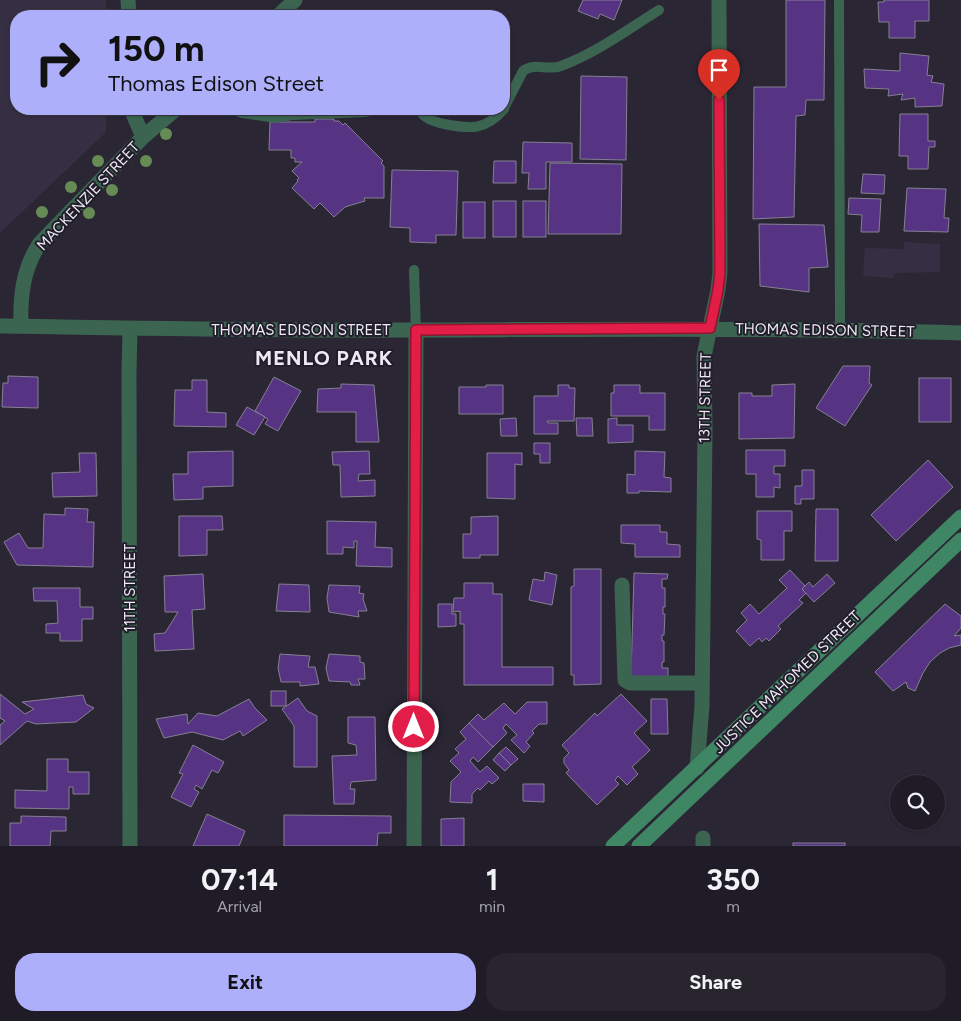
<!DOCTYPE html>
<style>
body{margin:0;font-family:Figtree,sans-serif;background:#28252f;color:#f1f3f6;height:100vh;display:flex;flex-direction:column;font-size:19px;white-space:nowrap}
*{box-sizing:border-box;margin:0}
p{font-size:16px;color:#a2a1a7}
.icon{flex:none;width:28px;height:28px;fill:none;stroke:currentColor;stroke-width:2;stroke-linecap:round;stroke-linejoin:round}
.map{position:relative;height:846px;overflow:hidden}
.details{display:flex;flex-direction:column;background:#201c27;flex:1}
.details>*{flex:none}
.hud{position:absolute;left:10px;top:10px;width:500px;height:105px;border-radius:20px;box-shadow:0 1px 4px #0004,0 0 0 1px #3d3a44;background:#adaffb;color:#111;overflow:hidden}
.fabs{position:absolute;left:890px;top:775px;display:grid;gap:10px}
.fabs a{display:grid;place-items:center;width:55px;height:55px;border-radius:50%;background:#201c27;box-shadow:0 1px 4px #0004,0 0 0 1px #3d3a44;font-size:25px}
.pin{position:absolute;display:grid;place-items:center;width:42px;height:42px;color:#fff;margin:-51px -21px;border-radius:50% 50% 50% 0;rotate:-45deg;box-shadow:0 0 5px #0007}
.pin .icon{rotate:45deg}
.me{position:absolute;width:55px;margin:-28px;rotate:0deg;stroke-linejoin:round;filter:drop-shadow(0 0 4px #0008)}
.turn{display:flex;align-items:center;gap:18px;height:105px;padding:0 15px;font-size:22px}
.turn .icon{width:65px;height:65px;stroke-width:2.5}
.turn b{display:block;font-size:35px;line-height:42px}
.eta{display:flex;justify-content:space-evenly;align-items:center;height:85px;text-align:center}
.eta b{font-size:30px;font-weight:700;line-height:35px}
.primary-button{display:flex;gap:10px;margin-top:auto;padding:10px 15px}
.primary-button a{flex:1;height:58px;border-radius:20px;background:#adaffb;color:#111;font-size:20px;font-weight:700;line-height:58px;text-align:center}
.primary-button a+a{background:#28252f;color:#f1f3f6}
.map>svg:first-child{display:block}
.built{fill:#362f43}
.building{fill:#563483;stroke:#858091}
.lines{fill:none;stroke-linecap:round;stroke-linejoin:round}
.lane{stroke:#3b6550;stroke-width:10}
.street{stroke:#3b6550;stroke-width:15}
.secondary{stroke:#3f8665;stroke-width:15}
.tree{fill:#668b55}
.route-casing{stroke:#92132f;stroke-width:12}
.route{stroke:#e11d48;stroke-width:9}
.labels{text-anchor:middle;stroke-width:4;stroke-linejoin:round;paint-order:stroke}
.street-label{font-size:15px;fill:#ede9f3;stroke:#221d2a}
.district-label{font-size:20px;font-weight:bold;letter-spacing:1px;fill:#ede9f3;stroke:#221d2a}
</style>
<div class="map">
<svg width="961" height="846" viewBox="0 0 961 846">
<rect width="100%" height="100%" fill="#2b2634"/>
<g class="built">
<polygon points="0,0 106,0 106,16 16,16 16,109 106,109 106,132 0,233"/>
<polygon points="904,242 940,244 940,272 895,273 893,278 863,276 865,248 904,249"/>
</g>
<g class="building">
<polygon points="583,0 622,0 614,20 600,14 598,19 578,11"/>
<polygon points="786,0 825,0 824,100 806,100 805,115 796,116 794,217 753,219 754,87 786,87"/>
<polygon points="884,0 929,0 929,21 915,21 915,38 889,38 889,22 879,22 878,2 884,2"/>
<polygon points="900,53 929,56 927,75 933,76 931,82 944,84 942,106 915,107 915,98 901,100 903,94 888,96 889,89 865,88 864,69 900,71"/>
<polygon points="581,76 627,77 626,160 580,159"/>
<polygon points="900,114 928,114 928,141 935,141 935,147 929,147 928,169 908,169 908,156 899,156"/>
<polygon points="315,119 334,119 334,121 339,121 343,125 345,123 383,161 381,163 384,166 384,198 364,198 365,201 345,207 334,217 320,203 314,209 292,188 298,181 297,180 299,178 292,171 302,162 295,162 295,158 291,158 291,150 269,150 270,122 315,122"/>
<polygon points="523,142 572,143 572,162 546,162 546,189 528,189 529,173 522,173"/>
<polygon points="494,161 516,161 516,183 493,183"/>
<polygon points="550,163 622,164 621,234 548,234"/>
<polygon points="392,170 458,171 456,235 436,235 436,243 410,242 410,228 390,227"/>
<polygon points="863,174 885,175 884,194 861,193"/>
<polygon points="907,188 946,189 944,218 949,218 948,232 904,231"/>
<polygon points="849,198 881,199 879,232 861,232 862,215 848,214"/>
<rect x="493" y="201" width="23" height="36"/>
<rect x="523" y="201" width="23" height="36"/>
<rect x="463" y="202" width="22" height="36"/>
<polygon points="759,224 824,225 828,267 809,268 809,292 760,286"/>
<polygon points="843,366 870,366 869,383 872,385 845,426 816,408"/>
<polygon points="8,376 38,377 38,408 2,407 3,383 8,383"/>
<polygon points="274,377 301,391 278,431 265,424 268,419 255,411"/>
<rect x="919" y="378" width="32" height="44"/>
<polygon points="192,380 207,380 207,412 226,413 226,427 174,426 175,390 192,390"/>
<polygon points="341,384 374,385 379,442 356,442 356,412 317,412 318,389 341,388"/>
<polygon points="795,384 794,438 739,439 739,393 752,393 752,396 772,396 772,385"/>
<polygon points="486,385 503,385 503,414 459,414 459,387 486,387"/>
<polygon points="558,385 569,385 569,388 575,388 574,421 547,421 548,423 558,423 558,434 534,434 534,396 558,396"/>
<polygon points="614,385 640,385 640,393 665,393 665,430 649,430 649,416 611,416 611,393 614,393"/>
<polygon points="247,407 265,417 254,435 236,425"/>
<polygon points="516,418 517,436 501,436 500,419"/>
<polygon points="576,418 592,418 593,436 577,436"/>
<polygon points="617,418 617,425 633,425 633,442 608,443 608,419"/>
<polygon points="534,443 550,443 550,463 540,463 540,454 534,454"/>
<polygon points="746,450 785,450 785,466 774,466 774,474 780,474 780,488 774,487 774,497 756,497 756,474 746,474"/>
<polygon points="233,451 233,486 203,487 203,499 174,500 173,474 188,474 188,452"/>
<polygon points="369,451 370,474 359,474 358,481 375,480 375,496 341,497 340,465 333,465 332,452"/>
<polygon points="635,451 665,452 664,477 671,478 671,492 639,491 639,493 627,493 627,474 635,475"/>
<polygon points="79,453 96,453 97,496 53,497 52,473 80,472"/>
<polygon points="487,453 522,453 522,465 515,464 515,499 487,498"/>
<polygon points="928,460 953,487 896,541 871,515"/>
<polygon points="802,470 814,470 814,499 801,499 801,504 795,504 795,486 802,486"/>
<polygon points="65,508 88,509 87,522 94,522 93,567 17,565 4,542 19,533 28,548 43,548 44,514 65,515"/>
<polygon points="816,509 838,509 838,561 815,561"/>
<polygon points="757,511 792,511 792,531 784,531 784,560 761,560 761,540 757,539"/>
<polygon points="179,516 222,516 223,530 207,530 207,555 179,556"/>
<polygon points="498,516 498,555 480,555 480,558 463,558 463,534 471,534 471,517"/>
<polygon points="327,521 376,522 375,547 392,548 392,567 356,566 357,541 354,541 354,548 343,547 343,554 327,554"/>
<polygon points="621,525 660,525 660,532 667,532 667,544 680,545 680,557 635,557 635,544 621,543"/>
<polygon points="574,569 601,569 601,684 574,685 574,675 571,675 571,587 574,586"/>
<polygon points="790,570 805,586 802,589 806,593 799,600 803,603 778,626 781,629 769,641 766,638 762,642 759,638 750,646 736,631 747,620 741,613 750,604 759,614 787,588 779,580"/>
<polygon points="545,572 557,575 552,605 529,600 533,579 544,581"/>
<polygon points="634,573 668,574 667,579 662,579 662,588 665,588 665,607 663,607 663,614 665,614 664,635 662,635 662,641 664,641 664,662 662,662 662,668 668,668 668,677 631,677"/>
<polygon points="203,574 205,609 192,610 194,649 155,651 154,634 165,633 178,612 165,612 164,576"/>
<polygon points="827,574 835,583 814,602 802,589 809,582 813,587"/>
<polygon points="464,583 493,583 493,594 502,594 502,667 553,667 553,685 464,685 464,624 460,624 460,611 453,612 454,598 464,598"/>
<polygon points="279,584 309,585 310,612 276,611"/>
<polygon points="329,585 360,586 359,593 364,594 363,599 367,611 358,611 359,617 329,612 327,598"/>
<polygon points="33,588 80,588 80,607 93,607 93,619 82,619 82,641 60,641 60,633 46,633 46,624 58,623 57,601 34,601"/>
<polygon points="438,604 452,604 452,614 456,614 456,626 438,627"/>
<polygon points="945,604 961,616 961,628 954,636 961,635 961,645 949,648 940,653 930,662 923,673 915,691 908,688 906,682 893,691 875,672"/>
<polygon points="280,654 310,656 308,667 315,667 319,684 300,686 300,682 281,682 278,668"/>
<polygon points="329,654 360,656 360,662 364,663 365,679 358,679 360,685 351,685 350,682 329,681 326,668"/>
<rect x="271" y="691" width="15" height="15"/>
<polygon points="0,694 25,714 34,709 22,702 83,695 86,704 94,708 76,722 36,724 27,721 0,745 0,725 5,721 0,718"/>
<polygon points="621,694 647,721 634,733 650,750 632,767 638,774 627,785 618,776 615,780 619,784 597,805 566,773 569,770 564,763 564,758 569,753 562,745 595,713 597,716"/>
<polygon points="298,698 307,711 317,716 317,767 294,767 294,726 282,709"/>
<polygon points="249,699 255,708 267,720 243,736 240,731 223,740 192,732 164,738 156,719 187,714 188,724 198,713 217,716"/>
<polygon points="651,699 667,699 668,734 651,734"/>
<polygon points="527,702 547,702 547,724 539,724 532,731 534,733 526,742 530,746 524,753 511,740 517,735 506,724 503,728 507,733 493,747 469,723 478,714 484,720 504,703 515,714"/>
<polygon points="348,717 375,717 376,780 351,782 350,789 355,789 354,804 334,804 332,756 357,755 356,745 348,743"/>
<polygon points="469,723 493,747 478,762 473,757 470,761 480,772 487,766 499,778 492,784 489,781 480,790 478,788 472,794 472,803 450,802 451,782 461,772 450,761 459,753 455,749 466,739 460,732"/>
<polygon points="193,745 224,762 218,773 212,770 202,789 196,785 194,789 199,792 191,807 171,797 183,774 179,773"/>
<polygon points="506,747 518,759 511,765 499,753"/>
<polygon points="499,753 511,765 505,771 493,760"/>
<polygon points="47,759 68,759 68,772 89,772 89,794 73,794 73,787 69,787 69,809 15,808 15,790 47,791"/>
<polygon points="523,784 544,784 544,802 523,801"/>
<polygon points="207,814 245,831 239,846 193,846"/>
<polygon points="284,815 391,816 391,833 378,833 377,846 284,846"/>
<polygon points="21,816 66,817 66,831 51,831 50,846 10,846 10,823 21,823"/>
<polygon points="464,818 464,846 441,846 441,819"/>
<rect x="793" y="843" width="52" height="3"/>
</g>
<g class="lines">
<g class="lane">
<polyline points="839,0 840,329"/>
<path d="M504,108L523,71C535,62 548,71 561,66C596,53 627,30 659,10"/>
<polyline points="231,109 242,113 277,118 292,115 366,112 379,109"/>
<path d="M418,109C425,119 432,121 444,124C470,129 485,131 504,109"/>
<polyline points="414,270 416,330"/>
</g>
<g class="street">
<polyline points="128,0 129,16"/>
<polyline points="278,16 295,0"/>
<polyline points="131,109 143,137"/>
<path d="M0,326C118,328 235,330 353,330C555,330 758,327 961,333"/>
<path d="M21,326C20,296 23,268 40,243L143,137L176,109"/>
<polyline points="622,585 625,680 630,683 702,683"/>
<polyline points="697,768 702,706 705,432 704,356 718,290 720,272 719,0"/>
<polyline points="703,838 703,846"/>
<polyline points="130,846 129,372 130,329"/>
<polyline points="414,846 416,330"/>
</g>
<g class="secondary">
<polyline points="613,846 961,517"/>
<polyline points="639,846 961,540"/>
</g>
</g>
<g class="tree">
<circle cx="166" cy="134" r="6"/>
<circle cx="98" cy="161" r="6"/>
<circle cx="146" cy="161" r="6"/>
<circle cx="71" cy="187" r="6"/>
<circle cx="112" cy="190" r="6"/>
<circle cx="42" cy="212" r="6"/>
<circle cx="89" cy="213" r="6"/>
</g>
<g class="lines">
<g class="route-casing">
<polyline id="route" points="414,727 416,330 710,328 718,290 720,272 719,100"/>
</g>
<use href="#route" class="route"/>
</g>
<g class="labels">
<g class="street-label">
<text transform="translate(88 196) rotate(-47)" y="5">MACKENZIE STREET</text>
<text x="301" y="335">THOMAS EDISON STREET</text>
<text transform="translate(825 330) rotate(1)" y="5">THOMAS EDISON STREET</text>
<text transform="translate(705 398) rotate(-89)" y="5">13TH STREET</text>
<text transform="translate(130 588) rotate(-90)" y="5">11TH STREET</text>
<text transform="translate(787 682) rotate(-44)" y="5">JUSTICE MAHOMED STREET</text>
</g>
<g class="district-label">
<text x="324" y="365">MENLO PARK</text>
</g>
</g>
</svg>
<div class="fabs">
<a><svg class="icon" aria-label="search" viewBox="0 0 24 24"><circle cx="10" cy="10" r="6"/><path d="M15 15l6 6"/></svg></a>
</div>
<div class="pin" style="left:719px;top:100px;background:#d93025"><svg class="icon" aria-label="arrive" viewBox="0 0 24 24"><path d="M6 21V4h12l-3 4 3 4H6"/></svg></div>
<svg class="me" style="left:414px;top:727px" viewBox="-20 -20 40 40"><circle r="17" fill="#e11d48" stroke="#fff" stroke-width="3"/><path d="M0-11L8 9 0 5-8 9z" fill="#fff"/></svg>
<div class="hud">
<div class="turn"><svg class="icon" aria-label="right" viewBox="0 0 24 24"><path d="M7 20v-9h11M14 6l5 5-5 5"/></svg><div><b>150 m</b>Thomas Edison Street</div></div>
</div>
</div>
<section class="details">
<div class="eta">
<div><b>07:14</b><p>Arrival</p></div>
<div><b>1</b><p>min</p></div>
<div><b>350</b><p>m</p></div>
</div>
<div class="primary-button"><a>Exit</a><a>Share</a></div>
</section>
